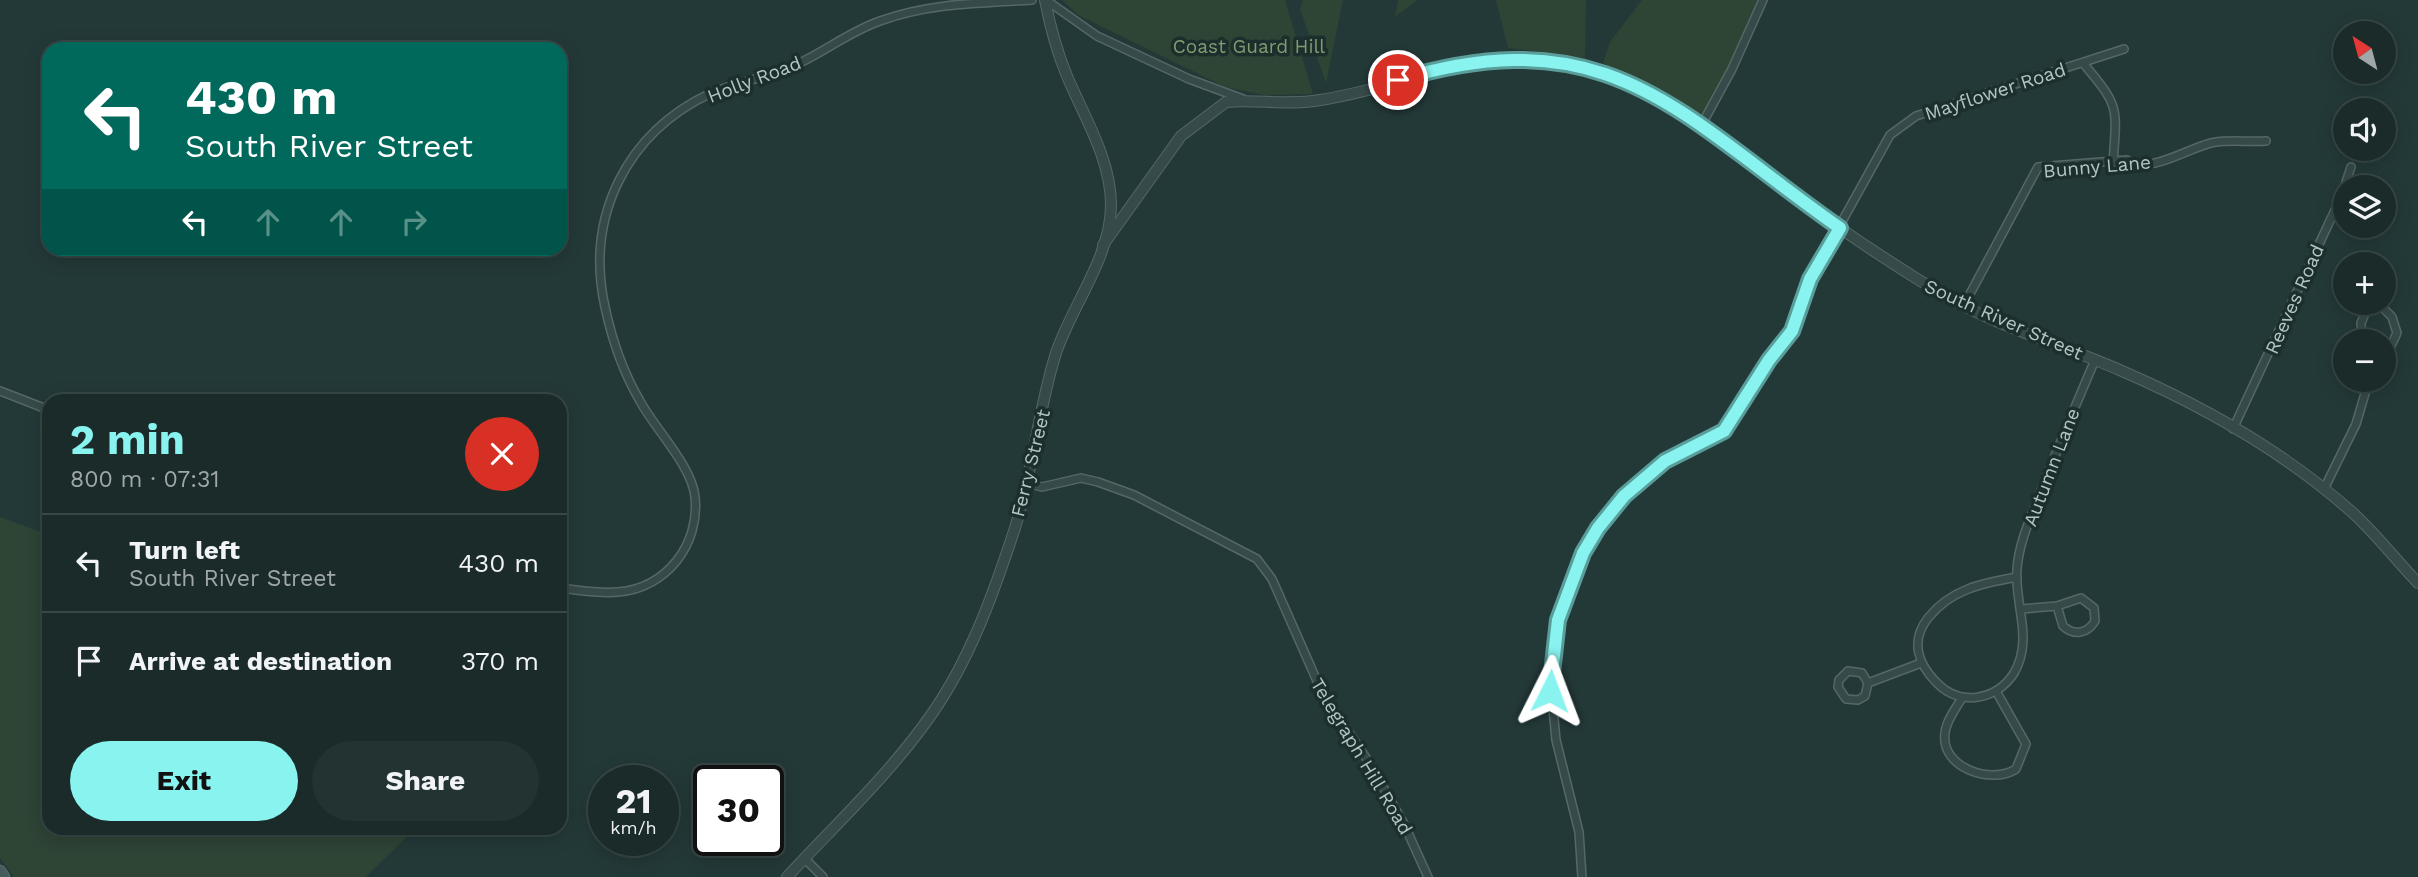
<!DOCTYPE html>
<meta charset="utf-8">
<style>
body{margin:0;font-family:"Work Sans",sans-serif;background:#233332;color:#f1f3f6;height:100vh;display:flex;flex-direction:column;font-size:26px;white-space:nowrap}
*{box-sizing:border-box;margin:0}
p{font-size:23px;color:#9fa7a8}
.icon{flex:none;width:38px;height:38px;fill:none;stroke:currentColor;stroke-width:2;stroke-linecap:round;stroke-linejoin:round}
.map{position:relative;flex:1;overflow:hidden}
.details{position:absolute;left:42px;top:394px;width:525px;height:441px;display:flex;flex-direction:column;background:#1a2b2a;border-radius:21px;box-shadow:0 4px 18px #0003,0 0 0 2px #384747}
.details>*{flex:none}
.top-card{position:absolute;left:42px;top:42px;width:525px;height:214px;border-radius:21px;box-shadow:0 4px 18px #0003,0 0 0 2px #384747;background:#00695c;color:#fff;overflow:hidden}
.needle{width:46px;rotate:324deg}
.fabs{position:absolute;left:2333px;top:21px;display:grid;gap:14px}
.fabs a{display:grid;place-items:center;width:63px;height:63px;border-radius:50%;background:#1a2b2a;box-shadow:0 4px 18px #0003,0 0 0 2px #384747;font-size:35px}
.speed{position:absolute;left:588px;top:765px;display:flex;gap:14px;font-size:35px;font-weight:700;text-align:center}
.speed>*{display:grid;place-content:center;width:91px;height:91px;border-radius:50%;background:#1a2b2a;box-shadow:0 4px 18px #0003,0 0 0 2px #384747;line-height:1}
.speed small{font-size:18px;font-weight:400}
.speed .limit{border:4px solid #111;border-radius:10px;background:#fff;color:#111}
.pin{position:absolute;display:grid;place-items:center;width:60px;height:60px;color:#fff;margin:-30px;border:4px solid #fff;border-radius:50%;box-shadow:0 2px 7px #0007}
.me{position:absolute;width:77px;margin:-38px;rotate:3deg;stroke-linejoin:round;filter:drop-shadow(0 0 5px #0008)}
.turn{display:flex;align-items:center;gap:24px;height:147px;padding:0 28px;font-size:32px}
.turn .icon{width:91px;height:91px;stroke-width:2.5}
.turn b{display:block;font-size:49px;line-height:60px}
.lanes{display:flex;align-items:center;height:66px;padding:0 28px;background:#0003;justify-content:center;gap:35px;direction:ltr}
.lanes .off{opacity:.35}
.round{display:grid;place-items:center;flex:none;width:74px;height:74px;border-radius:37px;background:#233332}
.overview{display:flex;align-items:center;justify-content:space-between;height:119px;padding:0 28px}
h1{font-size:42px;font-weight:700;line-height:52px;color:#89f3ef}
.primary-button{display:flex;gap:14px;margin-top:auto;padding:14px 28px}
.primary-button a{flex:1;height:80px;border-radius:42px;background:#89f3ef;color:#111;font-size:28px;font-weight:700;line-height:80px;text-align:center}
.primary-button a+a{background:#233332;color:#f1f3f6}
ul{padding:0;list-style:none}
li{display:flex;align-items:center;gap:21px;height:98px;padding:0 28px;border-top:2px solid #384747}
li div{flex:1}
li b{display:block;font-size:26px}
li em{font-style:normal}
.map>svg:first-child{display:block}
.green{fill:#2e4435}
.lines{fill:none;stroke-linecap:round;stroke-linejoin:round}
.minor-casing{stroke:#556866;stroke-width:10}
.tertiary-casing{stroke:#556866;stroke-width:12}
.secondary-casing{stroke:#556866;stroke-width:13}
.minor{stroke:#364a49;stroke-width:7}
.tertiary{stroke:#364a49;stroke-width:10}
.secondary{stroke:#455d5c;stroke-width:10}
.route-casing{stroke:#599e9b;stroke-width:18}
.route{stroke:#89f3ef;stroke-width:12}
.labels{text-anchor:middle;stroke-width:7;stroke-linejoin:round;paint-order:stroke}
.park-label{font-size:19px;fill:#839b71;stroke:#1c2f2d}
.street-label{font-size:19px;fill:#b2c6c5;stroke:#1c2f2d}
</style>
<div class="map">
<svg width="2418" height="877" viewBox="0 0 2418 877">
<rect width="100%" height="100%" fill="#233938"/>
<g class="green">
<polygon points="1062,0 1285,0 1313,94 1265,95 1225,87 1078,15"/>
<polygon points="1303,0 1343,0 1326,83 1300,9"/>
<polygon points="1398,0 1417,0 1395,17"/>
<polygon points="1496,0 1586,0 1585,58 1508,48"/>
<polygon points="1642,0 1763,0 1710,111 1700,114 1666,92 1603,63 1610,42"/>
<polygon points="0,517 49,535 49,828 416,828 366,877 14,877 0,858"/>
</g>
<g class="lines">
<g class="minor-casing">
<g id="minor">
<polyline points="1046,0 1097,36 1189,79 1243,99"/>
<path d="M2083,63C2120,107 2117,106 2113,163"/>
<polyline points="1701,126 1732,69 1763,0"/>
<path d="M1964,305L2038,167L2127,160C2150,176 2192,145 2216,142C2232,140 2249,142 2266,141"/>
<polyline points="2362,341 2361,323 2367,309 2380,305 2392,317 2397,333 2384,361"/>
<polyline points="0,391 49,410"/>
<polyline points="2233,429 2341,197 2351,167"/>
<polyline points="1027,483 1042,487 1081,478 1098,482 1134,495 1257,559 1272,579 1321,690 1368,761 1404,824 1428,877"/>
<polyline points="2324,489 2356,424 2369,380"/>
<path d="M2017,577C1983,583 1951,589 1928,618C1910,641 1918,664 1937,683C1960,707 1997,700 2014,673C2034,639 2014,604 2017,569C2019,542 2031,517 2040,493C2058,448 2076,404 2095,360"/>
<path d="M560,588C579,590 599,594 618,592C667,588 700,544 695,497C692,466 655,429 640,401C623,372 612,340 605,307C585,217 626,133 711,93C737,82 765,78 791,67C822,54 848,32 880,21C929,3 981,3 1032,0"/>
<path d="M2021,609L2057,606L2063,626C2074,636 2087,634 2095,621L2094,608L2081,598L2057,606"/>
<polyline points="1868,683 1865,696 1858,700 1846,699 1838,687 1839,680 1848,671 1862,673 1868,683 1921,663"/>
<path d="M1962,698C1956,708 1946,721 1945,733C1940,768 1992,785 2016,769L2026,744L1996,691"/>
<polyline points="804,858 823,877"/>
<polyline points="1582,877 1579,832 1556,740 1550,677 1558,620 1583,553 1598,528 1634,486 1665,461 1724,431 1769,360 1792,332 1810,279 1890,135 1916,116 2124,49"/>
</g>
</g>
<g class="tertiary-casing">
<g id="tertiary">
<path d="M1103,245L1181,136L1226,102C1257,99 1288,106 1320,100C1407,87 1476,46 1567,63C1651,78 1710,134 1777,183C1828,221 1881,257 1935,290C1992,325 2060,344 2122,371C2203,406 2287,454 2353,513C2376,534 2396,560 2418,583"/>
<path d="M787,877C835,825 890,774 931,715C970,660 994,592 1015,528C1033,470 1038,410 1056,353C1072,305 1111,257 1111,205C1111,159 1084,117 1067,76C1057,52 1050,26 1045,0"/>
</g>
</g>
<g class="secondary-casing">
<polyline id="secondary" points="0,871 4,877"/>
</g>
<use href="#minor" class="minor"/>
<use href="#tertiary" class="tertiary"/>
<use href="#secondary" class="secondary"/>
</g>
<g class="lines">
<g class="route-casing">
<path id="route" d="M1398,80C1611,16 1680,116 1840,228L1810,279L1792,331L1769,360L1724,431L1665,461L1624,496L1598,528L1583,553L1558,620L1550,691"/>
</g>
<use href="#route" class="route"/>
</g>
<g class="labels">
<g class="park-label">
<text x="1249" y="53">Coast Guard Hill</text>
</g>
<g class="street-label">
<text transform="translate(754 79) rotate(-21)" y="7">Holly Road</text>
<text transform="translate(1995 91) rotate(-18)" y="7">Mayflower Road</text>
<text transform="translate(2097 166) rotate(-5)" y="7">Bunny Lane</text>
<text transform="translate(2294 299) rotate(-66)" y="7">Reeves Road</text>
<text transform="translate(2004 319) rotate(24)" y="7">South River Street</text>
<text transform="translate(1030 463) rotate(-76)" y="7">Ferry Street</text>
<text transform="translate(2051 467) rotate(-69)" y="7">Autumn Lane</text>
<text transform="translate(1362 756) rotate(59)" y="7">Telegraph Hill Road</text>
</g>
</g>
</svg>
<div class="fabs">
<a><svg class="needle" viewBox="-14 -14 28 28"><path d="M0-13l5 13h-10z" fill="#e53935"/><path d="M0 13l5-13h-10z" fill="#9fa7a8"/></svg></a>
<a><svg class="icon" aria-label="sound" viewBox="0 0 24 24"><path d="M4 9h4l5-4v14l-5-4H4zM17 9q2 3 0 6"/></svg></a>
<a><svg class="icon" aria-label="layers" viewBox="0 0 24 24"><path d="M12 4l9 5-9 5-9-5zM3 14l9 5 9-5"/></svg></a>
<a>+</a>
<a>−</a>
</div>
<div class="speed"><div>21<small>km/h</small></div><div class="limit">30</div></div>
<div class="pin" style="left:1398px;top:80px;background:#d93025"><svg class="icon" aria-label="arrive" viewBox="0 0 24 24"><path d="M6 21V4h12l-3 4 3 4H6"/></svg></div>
<svg class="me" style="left:1550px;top:691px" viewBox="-20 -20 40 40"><path d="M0-17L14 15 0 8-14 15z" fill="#89f3ef" stroke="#fff" stroke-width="4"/></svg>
<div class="top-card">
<div class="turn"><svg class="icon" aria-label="left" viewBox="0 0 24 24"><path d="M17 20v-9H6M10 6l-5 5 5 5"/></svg><div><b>430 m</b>South River Street</div></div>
<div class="lanes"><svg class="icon" aria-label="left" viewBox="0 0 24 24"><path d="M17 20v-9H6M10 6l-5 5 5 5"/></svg><svg class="icon off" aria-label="ahead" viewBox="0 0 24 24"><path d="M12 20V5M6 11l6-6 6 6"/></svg><svg class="icon off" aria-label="ahead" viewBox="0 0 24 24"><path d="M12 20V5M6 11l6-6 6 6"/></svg><svg class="icon off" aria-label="right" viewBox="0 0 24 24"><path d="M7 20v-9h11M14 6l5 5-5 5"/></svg></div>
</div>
<section class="details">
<div class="overview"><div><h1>2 min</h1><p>800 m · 07:31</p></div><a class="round" style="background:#d93025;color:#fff"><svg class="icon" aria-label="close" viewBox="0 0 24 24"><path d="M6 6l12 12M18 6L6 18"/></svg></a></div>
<ul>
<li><svg class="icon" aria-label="left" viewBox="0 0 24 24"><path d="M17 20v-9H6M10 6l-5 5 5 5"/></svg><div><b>Turn left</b><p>South River Street</p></div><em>430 m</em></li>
<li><svg class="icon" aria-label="arrive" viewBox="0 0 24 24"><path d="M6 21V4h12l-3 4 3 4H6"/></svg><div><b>Arrive at destination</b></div><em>370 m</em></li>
</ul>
<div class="primary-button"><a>Exit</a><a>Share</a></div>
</section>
</div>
